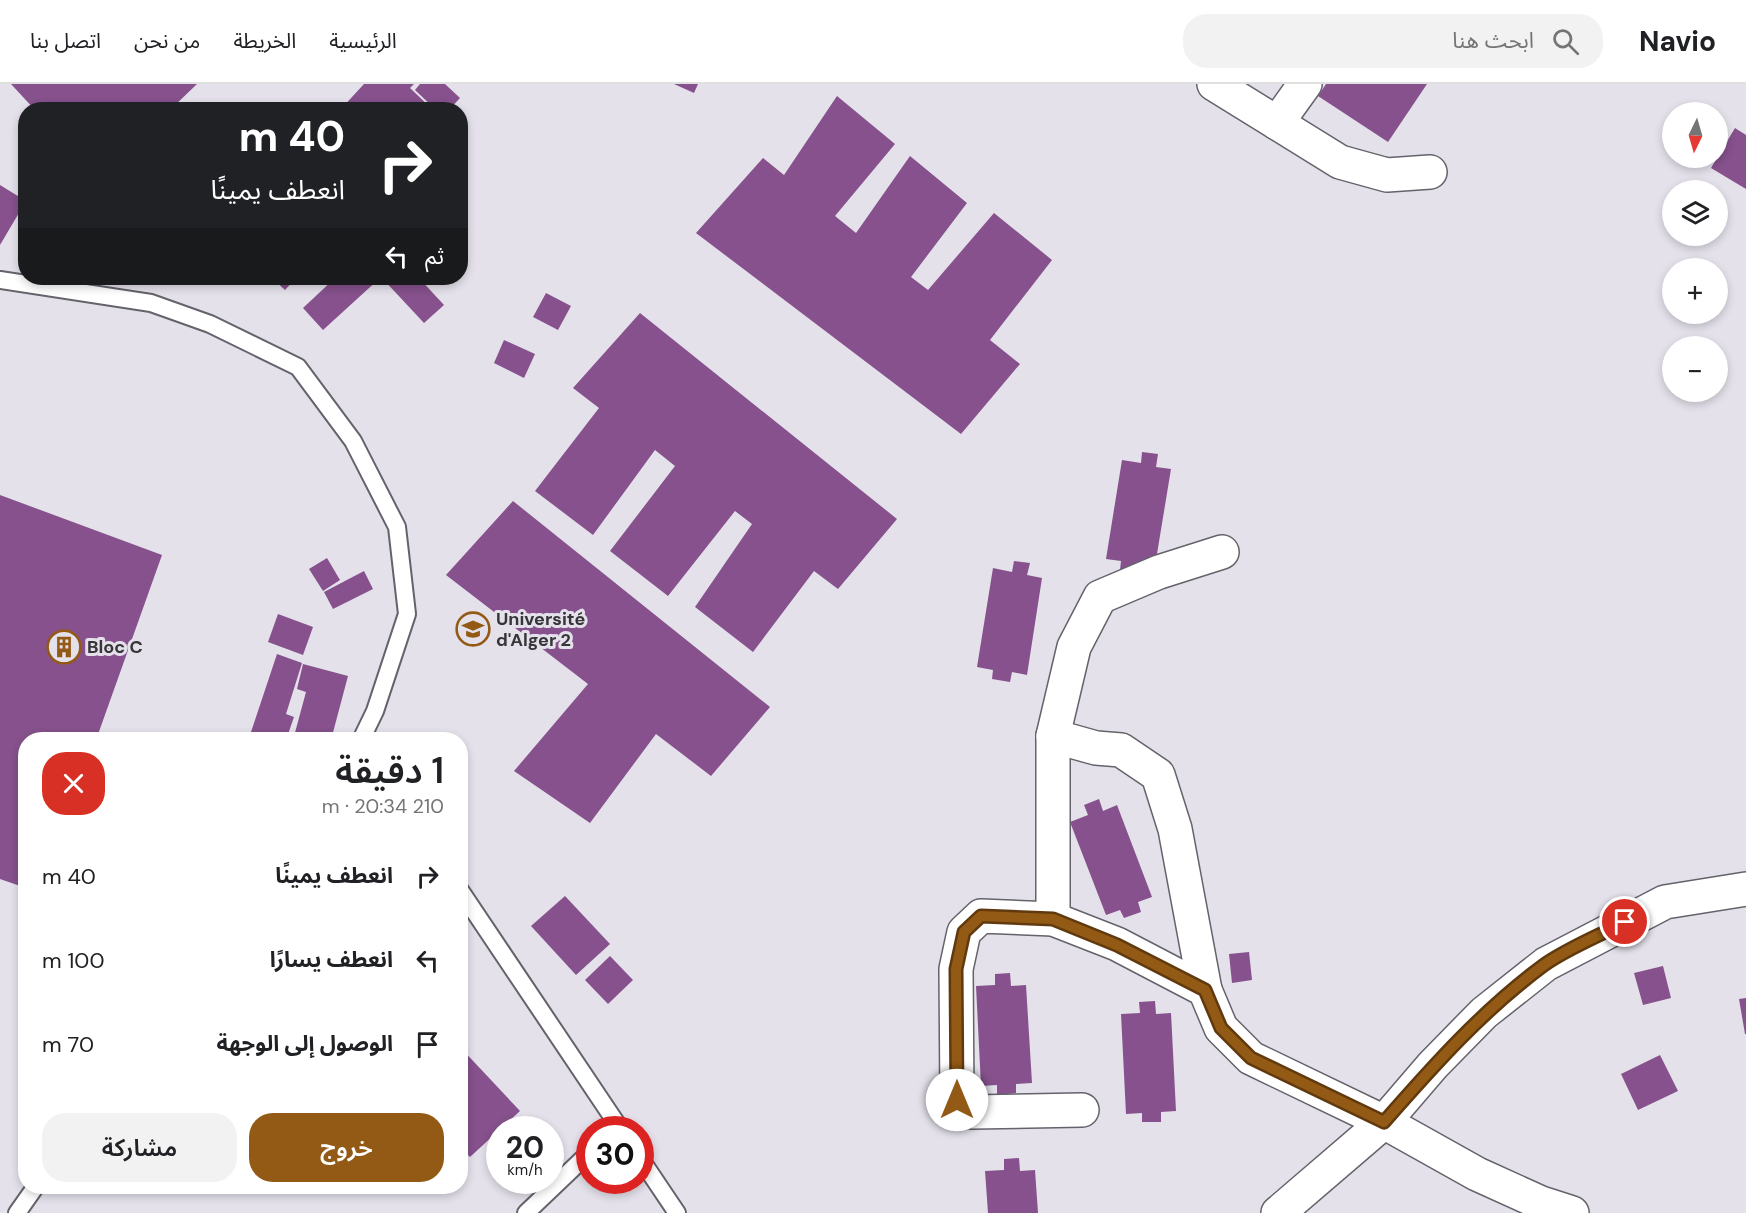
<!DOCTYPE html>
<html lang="ar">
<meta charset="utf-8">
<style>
body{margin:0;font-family:"DM Sans","Noto Sans Arabic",sans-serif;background:#f2f2f2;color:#202124;direction:rtl;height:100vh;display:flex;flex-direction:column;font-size:22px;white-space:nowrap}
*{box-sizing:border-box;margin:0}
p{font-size:20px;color:#757577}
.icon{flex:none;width:33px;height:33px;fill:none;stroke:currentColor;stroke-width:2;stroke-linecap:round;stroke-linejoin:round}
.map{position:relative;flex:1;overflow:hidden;direction:ltr}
.drawer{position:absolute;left:18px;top:648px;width:450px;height:462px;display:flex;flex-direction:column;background:#fff;border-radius:24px;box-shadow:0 3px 9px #0003;direction:rtl}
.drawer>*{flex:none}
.hud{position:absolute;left:18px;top:18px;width:450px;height:183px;border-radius:24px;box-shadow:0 3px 9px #0003;direction:rtl;background:#202124;color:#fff;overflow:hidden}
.needle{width:39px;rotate:185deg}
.tools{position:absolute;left:1662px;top:18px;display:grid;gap:12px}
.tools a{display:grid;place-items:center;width:66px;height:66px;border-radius:50%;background:#fff;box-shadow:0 3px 9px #0003;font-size:30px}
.speed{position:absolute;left:486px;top:1032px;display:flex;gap:12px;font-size:30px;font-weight:700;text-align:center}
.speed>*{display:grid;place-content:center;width:78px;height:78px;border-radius:50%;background:#fff;box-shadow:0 3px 9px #0003;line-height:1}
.speed small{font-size:15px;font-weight:400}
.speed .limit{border:9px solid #d22;background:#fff;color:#111}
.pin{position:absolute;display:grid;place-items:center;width:51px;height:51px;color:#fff;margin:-26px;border:3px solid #fff;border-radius:50%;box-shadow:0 2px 6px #0007}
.me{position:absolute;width:66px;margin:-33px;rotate:0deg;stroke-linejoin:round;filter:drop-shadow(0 0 4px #0008)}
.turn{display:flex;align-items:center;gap:21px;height:126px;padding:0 24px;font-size:27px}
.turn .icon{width:78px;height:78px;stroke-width:2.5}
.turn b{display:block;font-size:42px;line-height:51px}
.then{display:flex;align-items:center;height:57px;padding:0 24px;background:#0003;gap:12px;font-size:22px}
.round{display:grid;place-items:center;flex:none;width:63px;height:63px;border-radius:24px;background:#f2f2f2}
.headline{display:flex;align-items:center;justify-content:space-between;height:102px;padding:0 24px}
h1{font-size:36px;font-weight:600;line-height:45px}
.primary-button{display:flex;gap:12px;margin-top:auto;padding:12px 24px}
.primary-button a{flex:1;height:69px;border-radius:24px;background:#935a15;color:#fff;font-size:24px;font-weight:600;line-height:69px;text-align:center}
.primary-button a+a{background:#f2f2f2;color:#202124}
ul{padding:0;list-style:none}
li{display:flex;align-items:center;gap:18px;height:84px;padding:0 24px}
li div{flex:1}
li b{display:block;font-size:22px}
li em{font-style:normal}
header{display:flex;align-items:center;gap:36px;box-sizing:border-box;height:84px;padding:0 30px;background:#fff;border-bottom:2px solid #e0e0e0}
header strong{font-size:28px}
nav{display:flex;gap:33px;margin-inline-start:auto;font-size:21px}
.search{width:420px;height:54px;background:#f2f2f2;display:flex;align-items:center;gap:15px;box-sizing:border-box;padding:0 21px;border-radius:24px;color:#757577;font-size:22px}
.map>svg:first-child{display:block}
.building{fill:#86518c}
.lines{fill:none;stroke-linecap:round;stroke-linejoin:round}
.lane-casing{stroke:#64626a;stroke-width:20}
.street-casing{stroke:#64626a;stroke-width:36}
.lane{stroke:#fff;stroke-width:16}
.street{stroke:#fff;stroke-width:33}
.route-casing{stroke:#603a0e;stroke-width:15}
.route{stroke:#935a15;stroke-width:10}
.labels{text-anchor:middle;stroke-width:6;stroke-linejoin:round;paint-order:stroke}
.poi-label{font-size:18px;font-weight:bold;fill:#363538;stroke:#e4e1eb;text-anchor:start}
</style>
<header>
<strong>Navio</strong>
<div class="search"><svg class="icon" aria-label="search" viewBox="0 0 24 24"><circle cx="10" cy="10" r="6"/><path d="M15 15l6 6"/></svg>ابحث هنا</div>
<nav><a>الرئيسية</a><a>الخريطة</a><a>من نحن</a><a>اتصل بنا</a></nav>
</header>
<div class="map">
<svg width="1746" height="1129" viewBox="0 0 1746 1129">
<rect width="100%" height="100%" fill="#e4e1eb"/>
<g class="building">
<polygon points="11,0 197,0 170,26 35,26"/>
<polygon points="364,0 414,0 410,4 433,26 404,26 396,18 388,26 340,26"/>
<polygon points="420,0 445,0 460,14 449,26 436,26 415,6"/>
<polygon points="674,0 698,0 694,9"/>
<polygon points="1326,0 1427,0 1388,58 1318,12"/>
<polygon points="837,12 895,60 835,132 856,149 910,72 967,119 911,193 928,206 994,129 1052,176 990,256 1020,280 961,350 696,149 763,74 784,91"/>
<polygon points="1735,44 1746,51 1746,105 1711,84"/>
<polygon points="0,101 26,117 0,161"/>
<polygon points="272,194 296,194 285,206"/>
<polygon points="335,194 380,194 323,246 303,224"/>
<polygon points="382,194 419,194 444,221 424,239"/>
<polygon points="546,209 571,222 558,246 533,233"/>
<polygon points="640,229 897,435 838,505 814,487 753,568 695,523 752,440 735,427 668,512 610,467 675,382 655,366 593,451 535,407 599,324 573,304"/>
<polygon points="504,256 535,270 524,294 494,279"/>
<polygon points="1142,368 1158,370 1156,383 1171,385 1155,482 1139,489 1120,486 1121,477 1106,475 1122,376 1141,379"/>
<polygon points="0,411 162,471 96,656 26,656 26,804 0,795"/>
<polygon points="513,417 770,623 711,692 656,650 590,739 514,687 588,600 446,491"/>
<polygon points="327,474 340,496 323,507 309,485"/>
<polygon points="1014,477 1030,479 1027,491 1042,494 1027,591 1012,588 1010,598 992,595 993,586 977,583 993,484 1012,488"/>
<polygon points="364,487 373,505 333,525 324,508"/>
<polygon points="278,530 313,543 303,571 268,558"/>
<polygon points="277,570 302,579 286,630 294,633 286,656 255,656 249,654"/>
<polygon points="303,580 348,592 331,656 293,656 306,608 297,605"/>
<polygon points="1099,715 1103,727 1117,721 1152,813 1138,818 1141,828 1124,834 1120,826 1106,831 1070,738 1088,731 1084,721"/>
<polygon points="565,812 610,860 576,891 531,842"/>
<polygon points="1249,868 1252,896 1232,899 1229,870"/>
<polygon points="610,872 633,896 608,920 585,896"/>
<polygon points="1663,882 1671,914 1643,921 1634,889"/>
<polygon points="1010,889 1011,902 1026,901 1032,999 1016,1000 1016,1009 997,1011 997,1001 981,1002 976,902 995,901 995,890"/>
<polygon points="1746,914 1746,950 1745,950 1739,915"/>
<polygon points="1155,917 1156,930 1171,929 1176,1027 1161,1028 1161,1038 1142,1038 1142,1029 1126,1030 1121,930 1140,929 1139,918"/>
<polygon points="460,963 520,1027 470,1073 460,1063"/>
<polygon points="1660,971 1678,1007 1638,1026 1621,990"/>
<polygon points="1019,1074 1020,1087 1035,1086 1038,1129 988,1129 985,1087 1004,1086 1004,1075"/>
</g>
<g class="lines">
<g class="lane-casing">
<g id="lane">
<polyline points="0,196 151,219 210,240 298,283 353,357 397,443 407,530 375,627 361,656"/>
<polyline points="460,806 621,1046"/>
<polyline points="640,1074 677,1129"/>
<polyline points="17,1129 36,1102"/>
<polyline points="526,1129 590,1068"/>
</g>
</g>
<g class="street-casing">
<g id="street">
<polyline points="1214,0 1340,78 1387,91 1430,88"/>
<polyline points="1277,39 1305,0"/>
<polyline points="1053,652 1096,664 1121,666 1158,691 1175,745 1205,906"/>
<polyline points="1053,835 1053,652 1074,563 1100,513 1159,488 1222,468"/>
<polyline points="1082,1026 972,1028 962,1025 957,1016 956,885 964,848 981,832 1053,835 1117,860 1205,906 1221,944 1251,974 1384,1038 1477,1090 1541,1119 1572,1129"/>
<polyline points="1278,1129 1384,1038 1433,981 1484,929 1546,880 1665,818 1746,805"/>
</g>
</g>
<use href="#lane" class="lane"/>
<use href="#street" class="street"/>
</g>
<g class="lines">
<g class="route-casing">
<path id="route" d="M957,1016L956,885L964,848L981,832L1053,835L1117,861L1205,906L1221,944L1251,974L1384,1038C1434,981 1483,926 1544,881C1568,864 1599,852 1625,838"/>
</g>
<use href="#route" class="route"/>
</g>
<defs>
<g id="university-ring" transform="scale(1.725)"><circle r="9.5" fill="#e4e1eb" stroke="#935a15" stroke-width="1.5"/><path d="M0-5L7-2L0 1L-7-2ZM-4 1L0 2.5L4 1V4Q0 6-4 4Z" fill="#935a15"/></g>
<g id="building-ring" transform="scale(1.725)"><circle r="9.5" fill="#e4e1eb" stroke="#935a15" stroke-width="1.5"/><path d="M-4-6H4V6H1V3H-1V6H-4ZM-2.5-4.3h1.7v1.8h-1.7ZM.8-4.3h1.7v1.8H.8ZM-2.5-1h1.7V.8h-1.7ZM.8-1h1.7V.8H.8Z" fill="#935a15"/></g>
</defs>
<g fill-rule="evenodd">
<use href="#university-ring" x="473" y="545"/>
<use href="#building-ring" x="64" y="563"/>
</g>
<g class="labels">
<g class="poi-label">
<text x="496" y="541">Université<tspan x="496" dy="21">d'Alger 2</tspan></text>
<text x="87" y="569">Bloc C</text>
</g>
</g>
</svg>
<div class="tools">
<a><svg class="needle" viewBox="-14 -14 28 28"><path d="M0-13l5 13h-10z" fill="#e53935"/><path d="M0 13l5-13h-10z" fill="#757577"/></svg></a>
<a><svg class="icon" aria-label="layers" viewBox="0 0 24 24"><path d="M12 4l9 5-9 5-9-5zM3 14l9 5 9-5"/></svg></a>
<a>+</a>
<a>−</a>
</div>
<div class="speed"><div>20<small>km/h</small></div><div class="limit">30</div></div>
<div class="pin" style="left:1625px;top:838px;background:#d93025"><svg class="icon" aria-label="arrive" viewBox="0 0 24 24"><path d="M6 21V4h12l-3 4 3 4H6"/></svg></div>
<svg class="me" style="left:957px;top:1016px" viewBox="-20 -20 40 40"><circle r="19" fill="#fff"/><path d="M0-13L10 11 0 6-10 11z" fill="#935a15"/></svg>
<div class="hud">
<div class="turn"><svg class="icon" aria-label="right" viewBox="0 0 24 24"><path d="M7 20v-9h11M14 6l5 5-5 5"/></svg><div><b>40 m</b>انعطف يمينًا</div></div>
<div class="then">ثم<svg class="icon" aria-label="left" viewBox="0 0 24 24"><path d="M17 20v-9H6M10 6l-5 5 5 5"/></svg></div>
</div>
<section class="drawer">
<div class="headline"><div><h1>1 دقيقة</h1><p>210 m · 20:34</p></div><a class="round" style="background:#d93025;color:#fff"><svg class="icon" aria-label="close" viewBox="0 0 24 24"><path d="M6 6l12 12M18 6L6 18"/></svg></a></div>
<ul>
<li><svg class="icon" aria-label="right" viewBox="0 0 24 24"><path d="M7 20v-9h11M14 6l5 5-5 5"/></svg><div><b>انعطف يمينًا</b></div><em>40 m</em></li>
<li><svg class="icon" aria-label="left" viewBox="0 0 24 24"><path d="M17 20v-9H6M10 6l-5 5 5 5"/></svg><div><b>انعطف يسارًا</b></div><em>100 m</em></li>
<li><svg class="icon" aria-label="arrive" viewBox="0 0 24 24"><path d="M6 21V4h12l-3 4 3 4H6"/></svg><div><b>الوصول إلى الوجهة</b></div><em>70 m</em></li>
</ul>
<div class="primary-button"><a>خروج</a><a>مشاركة</a></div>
</section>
</div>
